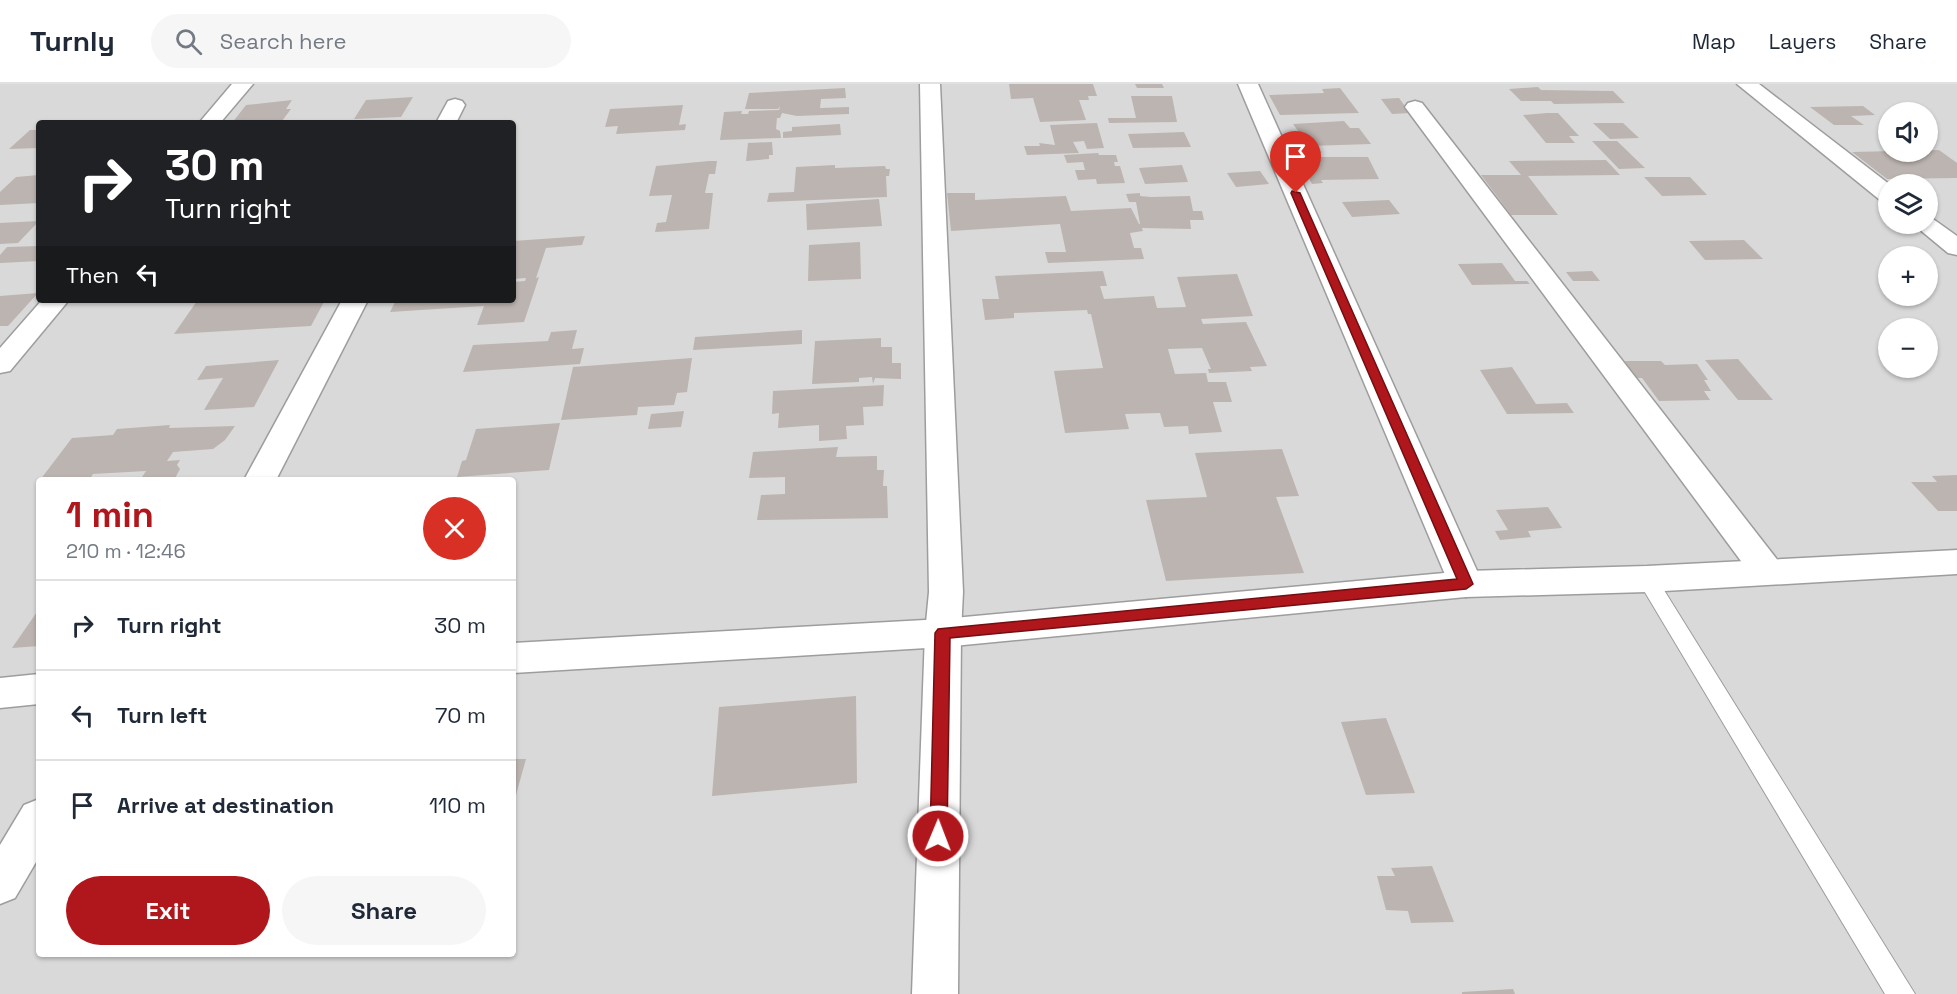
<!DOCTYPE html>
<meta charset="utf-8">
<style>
body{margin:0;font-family:"Space Grotesk",sans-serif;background:#f6f6f7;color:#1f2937;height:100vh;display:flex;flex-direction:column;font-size:22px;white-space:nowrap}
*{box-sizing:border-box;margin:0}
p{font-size:20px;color:#747a83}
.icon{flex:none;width:33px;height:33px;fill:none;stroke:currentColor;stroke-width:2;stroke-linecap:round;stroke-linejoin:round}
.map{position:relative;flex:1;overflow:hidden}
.panel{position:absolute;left:36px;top:393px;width:480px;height:480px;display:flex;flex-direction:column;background:#fff;border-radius:6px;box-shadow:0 2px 4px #0004}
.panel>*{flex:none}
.top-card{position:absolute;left:36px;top:36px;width:480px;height:183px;border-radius:6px;box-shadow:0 2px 4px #0004;background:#202124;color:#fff;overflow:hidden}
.fabs{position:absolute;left:1878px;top:18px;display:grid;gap:12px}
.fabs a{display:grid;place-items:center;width:60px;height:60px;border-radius:50%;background:#fff;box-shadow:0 2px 4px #0004;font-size:30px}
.pin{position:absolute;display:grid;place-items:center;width:51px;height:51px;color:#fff;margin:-62px -26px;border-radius:50% 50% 50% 0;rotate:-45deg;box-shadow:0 0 6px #0007}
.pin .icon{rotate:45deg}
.me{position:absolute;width:66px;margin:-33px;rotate:1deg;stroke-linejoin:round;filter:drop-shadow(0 0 4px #0008)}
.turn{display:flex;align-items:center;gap:21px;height:126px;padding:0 30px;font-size:27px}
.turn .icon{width:78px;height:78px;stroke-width:2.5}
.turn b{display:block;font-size:42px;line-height:51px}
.then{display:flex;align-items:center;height:57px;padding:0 30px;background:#0003;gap:12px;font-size:22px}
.round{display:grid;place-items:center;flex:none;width:63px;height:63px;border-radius:32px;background:#f6f6f7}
.overview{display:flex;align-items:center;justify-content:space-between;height:102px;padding:0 30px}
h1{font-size:36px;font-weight:700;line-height:45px;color:#b0171c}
.primary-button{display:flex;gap:12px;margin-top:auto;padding:12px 30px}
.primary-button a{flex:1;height:69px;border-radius:36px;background:#b0171c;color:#fff;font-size:24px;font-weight:700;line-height:69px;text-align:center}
.primary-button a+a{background:#f6f6f7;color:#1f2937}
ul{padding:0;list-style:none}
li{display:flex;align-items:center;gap:18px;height:90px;padding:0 30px;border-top:2px solid #e0e1e3}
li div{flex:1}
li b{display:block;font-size:22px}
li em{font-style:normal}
header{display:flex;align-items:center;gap:36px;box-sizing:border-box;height:84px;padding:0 30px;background:#fff;border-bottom:2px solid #e0e1e3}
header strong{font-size:28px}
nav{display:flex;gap:33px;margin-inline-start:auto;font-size:21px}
.search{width:420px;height:54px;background:#f6f6f7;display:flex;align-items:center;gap:15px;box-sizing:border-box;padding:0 21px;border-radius:33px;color:#747a83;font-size:22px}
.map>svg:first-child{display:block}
.residential{fill:#dad9d9;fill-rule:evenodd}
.building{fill:#bcb4b0}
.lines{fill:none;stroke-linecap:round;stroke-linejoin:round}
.service-casing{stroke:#9d9d9d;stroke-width:2}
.minor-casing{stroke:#9d9d9d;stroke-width:3}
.tertiary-casing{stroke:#9d9d9d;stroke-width:3}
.service{fill:#fff;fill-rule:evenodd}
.minor{fill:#fff;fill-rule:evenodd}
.tertiary{fill:#fff;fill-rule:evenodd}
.route{fill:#b0171c;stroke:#720f12;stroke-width:1.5}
</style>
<header>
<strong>Turnly</strong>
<div class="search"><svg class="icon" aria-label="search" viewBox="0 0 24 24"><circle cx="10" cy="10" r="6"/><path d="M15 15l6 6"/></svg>Search here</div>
<nav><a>Map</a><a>Layers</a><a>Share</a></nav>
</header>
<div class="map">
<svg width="1957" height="910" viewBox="0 0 1957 910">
<rect width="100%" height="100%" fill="#ece8e2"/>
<path class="residential" d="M0,0H1957V910H0ZM1888,28H1928V68H1888ZM39,39H513V216H39ZM1888,100H1928V140H1888ZM1888,172H1928V212H1888ZM1888,244H1928V284H1888ZM39,396H513V870H39Z"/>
<g class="building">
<polygon points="1009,0 1093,0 1097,12 1088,12 1089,16 1079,16 1086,36 1040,38 1033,14 1011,15"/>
<polygon points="1135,0 1162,0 1164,4 1137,4"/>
<polygon points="1538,3 1541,6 1613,7 1625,19 1554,20 1551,17 1521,17 1509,5"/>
<polygon points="845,4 846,14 821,15 820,24 849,23 849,30 797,32 782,29 780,34 777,34 776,45 780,47 781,54 720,56 724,28 742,27 741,30 748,30 749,27 779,26 780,22 778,25 745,25 749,9"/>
<polygon points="1340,4 1359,29 1280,31 1269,11 1324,9 1322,5"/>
<polygon points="1131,12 1172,12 1177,38 1109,39 1108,34 1136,34"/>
<polygon points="413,13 401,33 354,35 366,16"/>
<polygon points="1399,14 1410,29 1392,30 1381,15"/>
<polygon points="292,16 286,25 291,25 282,37 232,39 246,21"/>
<polygon points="683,21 679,41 686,40 685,46 616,50 618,42 605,43 610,25"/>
<polygon points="1863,22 1875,31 1851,32 1864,41 1834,41 1810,23"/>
<polygon points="1547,29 1558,29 1579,52 1569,52 1575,59 1546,59 1523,31"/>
<polygon points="1344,37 1350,44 1359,44 1371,60 1309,62 1293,40"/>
<polygon points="1097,39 1104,64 1087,65 1084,57 1073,58 1079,69 1027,71 1024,62 1040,62 1039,59 1055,61 1050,41"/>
<polygon points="1593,39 1623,39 1639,54 1610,55"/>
<polygon points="840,40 841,51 783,54 783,48 792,47 792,43"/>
<polygon points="30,46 39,46 39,64 9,65"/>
<polygon points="1184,48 1191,63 1133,64 1128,50"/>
<polygon points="1592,57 1617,57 1645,84 1619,85"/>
<polygon points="772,58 773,71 769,71 769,75 746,77 748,59"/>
<polygon points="1939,66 1957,79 1957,94 1887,95 1852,68"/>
<polygon points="1098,69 1099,71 1116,71 1118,78 1114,78 1115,82 1120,82 1125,99 1097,100 1096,95 1078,96 1075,86 1085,86 1083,78 1067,79 1064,71"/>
<polygon points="1307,73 1368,73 1379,95 1321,96 1323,99 1312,100 1305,86 1314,86"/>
<polygon points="1606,76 1620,91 1528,92 1558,131 1511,131 1481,91 1521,91 1509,77"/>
<polygon points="709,77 717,77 715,90 709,90 705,109 713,109 709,145 655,148 657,139 666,138 672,111 649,112 656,82"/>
<polygon points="835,81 835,84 885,82 886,85 890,85 889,92 886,92 887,113 767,118 769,109 794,108 796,83"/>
<polygon points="1182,81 1188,98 1145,100 1139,84"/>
<polygon points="1260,87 1269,100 1236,103 1227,89"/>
<polygon points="39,91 39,119 0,121 0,108 16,93"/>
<polygon points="1644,93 1690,93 1707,111 1662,112"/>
<polygon points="947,109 975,109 975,116 1066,112 1071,127 1131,124 1139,140 1140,140 1136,118 1129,118 1126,110 1140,109 1140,112 1151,113 1190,112 1193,127 1202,127 1204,136 1190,136 1191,145 1142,144 1143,147 1130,149 1134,164 1141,164 1144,175 1048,179 1045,168 1066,168 1060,140 951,147"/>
<polygon points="879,115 882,142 807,146 806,120"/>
<polygon points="1389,116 1400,130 1352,133 1342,118"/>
<polygon points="39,137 18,159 0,160 0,139"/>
<polygon points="585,152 582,161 546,164 536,194 539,193 524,238 477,241 484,222 390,228 396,216 513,216 513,198 525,197 526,194 513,195 513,157"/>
<polygon points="1744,156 1763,175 1705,176 1689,157"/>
<polygon points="860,158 861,195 808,197 809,161"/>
<polygon points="39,162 39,177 0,179 0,171 7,163"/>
<polygon points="1502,179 1515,197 1527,197 1530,200 1472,201 1458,180"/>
<polygon points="1103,187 1107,202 1100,202 1104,215 1154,212 1157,224 1186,223 1177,193 1237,190 1253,232 1201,235 1203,240 1246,238 1267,282 1250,283 1252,287 1209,289 1208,285 1211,285 1202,264 1168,265 1175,290 1206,289 1208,298 1226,298 1232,318 1213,318 1222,348 1189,350 1188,342 1164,343 1160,329 1125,330 1129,345 1065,349 1054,287 1103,284 1091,230 1088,230 1087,226 1014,229 1014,234 985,236 982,215 999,215 995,192"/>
<polygon points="1592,187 1600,197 1573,197 1566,188"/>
<polygon points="38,209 8,242 0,242 0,212"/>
<polygon points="220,216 325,216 311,242 174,250 197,217"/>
<polygon points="577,246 572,265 584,264 580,280 463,288 473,261 548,257 551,248"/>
<polygon points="802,246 802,260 693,266 695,253"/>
<polygon points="881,254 881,263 892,263 892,279 901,279 901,295 875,294 873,300 872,293 859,294 859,298 812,300 815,257"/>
<polygon points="692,274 687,308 677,309 674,321 638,323 637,331 561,336 573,283"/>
<polygon points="1738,275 1773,316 1738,316 1705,276"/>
<polygon points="279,276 254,323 204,326 223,294 197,296 206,282"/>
<polygon points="1625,277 1661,277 1665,281 1697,280 1708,296 1704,296 1711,307 1704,307 1710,316 1659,317 1642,294 1634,294"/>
<polygon points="1512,283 1536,320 1567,319 1574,329 1507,330 1480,286"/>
<polygon points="884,301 883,322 863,323 864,341 846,342 847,355 819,357 819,341 778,344 779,329 772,330 773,307"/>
<polygon points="684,327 681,343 648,345 651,330"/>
<polygon points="560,339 549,386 457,393 462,377 466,376 476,345"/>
<polygon points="170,341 169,344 235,342 225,356 213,365 173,368 167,377 180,376 177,381 180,385 174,396 140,396 146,387 93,390 89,396 40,396 72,354 113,351 117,345"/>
<polygon points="838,363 836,373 877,372 877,386 884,386 883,402 887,402 888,434 757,436 761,411 785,410 785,393 749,394 753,368"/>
<polygon points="1282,365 1299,412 1276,413 1304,489 1166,497 1146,416 1207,413 1195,369"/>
<polygon points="1957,391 1957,427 1938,427 1911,398 1937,398 1932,392"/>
<polygon points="1548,423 1562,444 1528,447 1531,453 1500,456 1495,447 1508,446 1496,426"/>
<polygon points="39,525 39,562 12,564"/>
<polygon points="856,612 857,699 712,712 719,623"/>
<polygon points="1386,634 1415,709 1366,711 1341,638"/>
<polygon points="513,675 526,675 514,718 513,718"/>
<polygon points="1432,782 1454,838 1411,839 1408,827 1386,826 1377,792 1395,792 1391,784"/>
<polygon points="1513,905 1515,910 1462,910 1462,908"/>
</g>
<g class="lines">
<g class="service-casing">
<polygon id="service" points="1647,487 1654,490 1915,910 1885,910 1640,500 1637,495 1640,490"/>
</g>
<g class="minor-casing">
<g id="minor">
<polygon points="920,0 940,0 963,508 961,549 958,910 912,910 925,549 929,508"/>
<polygon points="1238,0 1258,0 1483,500 1478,509 1466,513 1454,509 1449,500"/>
<polygon points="1737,0 1759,0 1889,100 1888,118 1880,116"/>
<polygon points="455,15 462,17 465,21 456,39 436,39 448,17"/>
<polygon points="1415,17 1422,19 1779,478 1784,487 1779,496 1767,500 1755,496 1408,27 1405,23 1408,19"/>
<polygon points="1928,134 1933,135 1957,152 1957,171 1948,169 1913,140 1928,140"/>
<polygon points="342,216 368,216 276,396 244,396"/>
<polygon points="39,715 39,773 15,814 0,820 0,761 24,721"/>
</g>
</g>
<g class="tertiary-casing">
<g id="tertiary">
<polygon points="232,0 253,0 220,39 199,39"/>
<polygon points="42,216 69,216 10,287 0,289 0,264"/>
<polygon points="1957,466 1957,490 1647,508 1466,513 943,563 513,589 513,559 943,535 1466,487 1647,482"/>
<polygon points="39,590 39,620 0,624 0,594"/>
</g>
</g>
<use href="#service" class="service"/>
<use href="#minor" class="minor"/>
<use href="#tertiary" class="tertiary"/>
</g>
<polygon class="route" points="1292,107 1300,109 1473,500 1466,505 950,554 947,752 945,758 938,760 932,758 930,752 935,549 938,545 1457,495 1291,109"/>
</svg>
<div class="fabs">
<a><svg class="icon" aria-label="sound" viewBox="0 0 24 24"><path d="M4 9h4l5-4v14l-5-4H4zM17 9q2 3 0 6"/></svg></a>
<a><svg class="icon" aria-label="layers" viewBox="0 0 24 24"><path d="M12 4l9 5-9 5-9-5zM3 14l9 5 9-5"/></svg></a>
<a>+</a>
<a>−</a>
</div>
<div class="pin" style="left:1296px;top:109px;background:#d93025"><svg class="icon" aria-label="arrive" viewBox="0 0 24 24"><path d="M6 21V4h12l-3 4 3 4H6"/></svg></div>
<svg class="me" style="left:938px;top:752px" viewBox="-20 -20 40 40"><circle r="17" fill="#b0171c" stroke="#fff" stroke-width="3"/><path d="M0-11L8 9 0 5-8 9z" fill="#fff"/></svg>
<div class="top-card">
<div class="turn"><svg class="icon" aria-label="right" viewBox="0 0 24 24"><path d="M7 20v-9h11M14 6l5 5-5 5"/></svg><div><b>30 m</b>Turn right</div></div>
<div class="then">Then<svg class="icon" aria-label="left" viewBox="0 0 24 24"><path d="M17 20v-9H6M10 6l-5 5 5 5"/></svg></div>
</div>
<section class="panel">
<div class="overview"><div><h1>1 min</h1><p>210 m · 12:46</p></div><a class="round" style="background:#d93025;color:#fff"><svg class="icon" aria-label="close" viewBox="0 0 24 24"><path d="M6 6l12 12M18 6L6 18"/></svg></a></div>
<ul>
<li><svg class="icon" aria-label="right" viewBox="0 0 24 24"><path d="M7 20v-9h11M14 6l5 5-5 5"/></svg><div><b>Turn right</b></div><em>30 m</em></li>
<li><svg class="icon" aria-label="left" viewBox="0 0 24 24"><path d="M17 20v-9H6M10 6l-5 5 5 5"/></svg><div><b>Turn left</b></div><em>70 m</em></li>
<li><svg class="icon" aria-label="arrive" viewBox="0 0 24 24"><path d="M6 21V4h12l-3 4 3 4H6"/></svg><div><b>Arrive at destination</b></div><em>110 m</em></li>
</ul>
<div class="primary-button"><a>Exit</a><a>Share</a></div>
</section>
</div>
